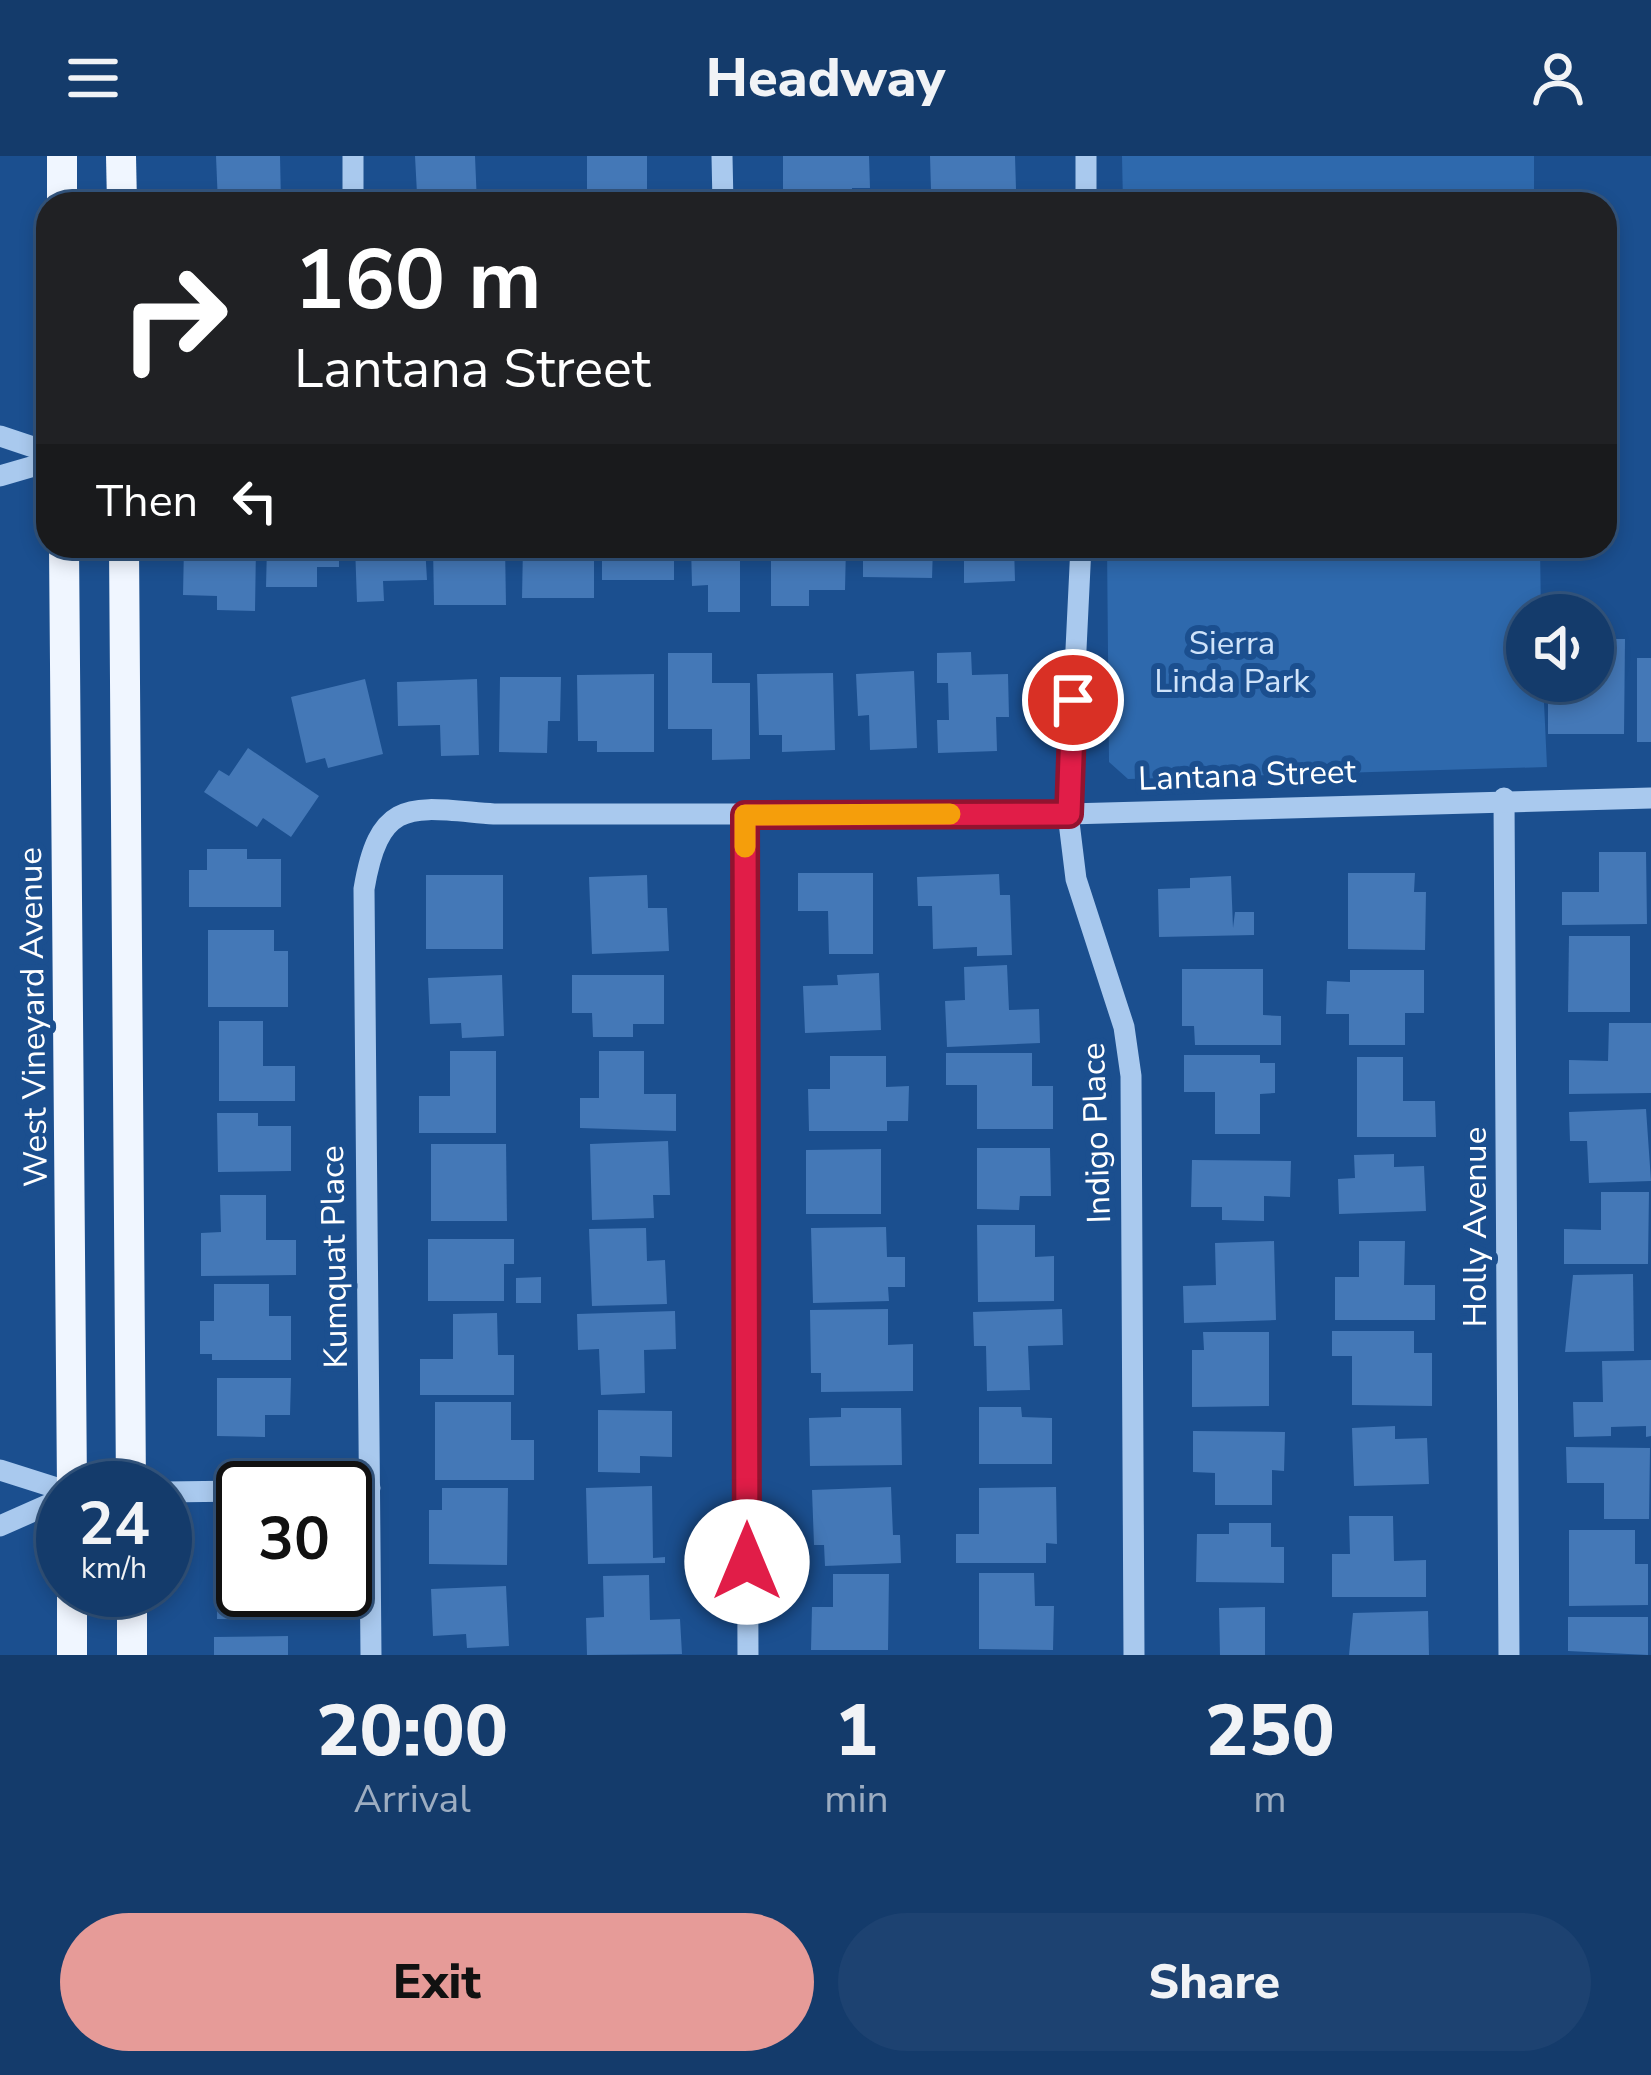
<!DOCTYPE html>
<style>
body{margin:0;font-family:"Nunito Sans",sans-serif;background:#1d4271;color:#f1f3f6;height:100vh;display:flex;flex-direction:column;font-size:45px;white-space:nowrap}
*{box-sizing:border-box;margin:0}
p{font-size:39px;color:#9dadc1}
.icon{flex:none;width:66px;height:66px;fill:none;stroke:currentColor;stroke-width:2;stroke-linecap:round;stroke-linejoin:round}
.map{position:relative;height:1499px;overflow:hidden}
.panel{display:flex;flex-direction:column;background:#143b6b;flex:1}
.panel>*{flex:none}
.hud{position:absolute;left:36px;top:36px;width:1581px;height:366px;border-radius:36px;box-shadow:0 6px 18px #0003,0 0 0 3px #33557e;background:#202124;color:#fff;overflow:hidden}
.fabs{position:absolute;left:1506px;top:438px;display:grid;gap:24px}
.fabs a{display:grid;place-items:center;width:108px;height:108px;border-radius:50%;background:#143b6b;box-shadow:0 6px 18px #0003,0 0 0 3px #33557e;font-size:60px}
.speed{position:absolute;left:36px;top:1305px;display:flex;gap:24px;font-size:60px;font-weight:700;text-align:center}
.speed>*{display:grid;place-content:center;width:156px;height:156px;border-radius:50%;background:#143b6b;box-shadow:0 6px 18px #0003,0 0 0 3px #33557e;line-height:1}
.speed small{font-size:30px;font-weight:400}
.speed .limit{border:6px solid #111;border-radius:18px;background:#fff;color:#111}
.pin{position:absolute;display:grid;place-items:center;width:102px;height:102px;color:#fff;margin:-51px;border:6px solid #fff;border-radius:50%;box-shadow:0 3px 12px #0007}
.me{position:absolute;width:132px;margin:-66px;rotate:0deg;stroke-linejoin:round;filter:drop-shadow(0 0 9px #0008)}
.turn{display:flex;align-items:center;gap:42px;height:252px;padding:0 60px;font-size:54px}
.turn .icon{width:156px;height:156px;stroke-width:2.5}
.turn b{display:block;font-size:84px;line-height:102px}
.then{display:flex;align-items:center;height:114px;padding:0 60px;background:#0003;gap:24px;font-size:45px}
.eta{display:flex;justify-content:space-evenly;align-items:center;height:204px;text-align:center}
.eta b{font-size:72px;font-weight:800;line-height:84px}
.primary-button{display:flex;gap:24px;margin-top:auto;padding:24px 60px}
.primary-button a{flex:1;height:138px;border-radius:72px;background:#e69b98;color:#111;font-size:48px;font-weight:800;line-height:138px;text-align:center}
.primary-button a+a{background:#1d4271;color:#f1f3f6}
header{display:flex;justify-content:space-between;align-items:center;height:156px;padding:0 60px;background:#143b6b;font-size:54px;font-weight:800}
.map>svg:first-child{display:block}
.green{fill:#2e69ad}
.building{fill:#4478b7}
.lines{fill:none;stroke-linecap:round;stroke-linejoin:round}
.minor{stroke:#a9c9ee;stroke-width:21}
.major{stroke:#f0f6ff;stroke-width:30}
.route-casing{stroke:#92132f;stroke-width:30}
.route{stroke:#e11d48;stroke-width:21}
.slow{stroke:#f59e0b;stroke-width:21}
.labels{text-anchor:middle;stroke-width:12;stroke-linejoin:round;paint-order:stroke}
.park-label{font-size:33px;fill:#cfe3fa;stroke:#1b4f8f}
.street-label{font-size:33px;fill:#fff;stroke:#1b4f8f}
</style>
<header><svg class="icon" aria-label="menu" viewBox="0 0 24 24"><path d="M4 6h16M4 12h16M4 18h16"/></svg>Headway<svg class="icon" aria-label="person" viewBox="0 0 24 24"><circle cx="12" cy="8" r="4"/><path d="M4 21q1-7 8-7t8 7"/></svg></header>
<div class="map">
<svg width="1651" height="1499" viewBox="0 0 1651 1499">
<rect width="100%" height="100%" fill="#1b4f8f"/>
<g class="green">
<polygon points="1122,0 1534,0 1534,48 1123,48"/>
<polygon points="1540,390 1541,459 1527,459 1527,525 1543,525 1547,611 1128,623 1109,606 1107,390"/>
</g>
<g class="building">
<polygon points="216,0 280,0 281,48 218,48"/>
<polygon points="415,0 475,0 477,48 435,48 435,37 417,38"/>
<polygon points="587,0 647,0 647,35 627,34 627,48 587,48"/>
<polygon points="783,0 869,0 870,32 852,32 852,48 796,48 796,40 783,40"/>
<polygon points="930,0 1015,0 1016,33 994,34 995,48 954,48 953,34 931,34"/>
<polygon points="184,390 256,390 255,455 217,454 217,440 183,439"/>
<polygon points="267,390 339,390 339,411 317,411 317,431 266,431"/>
<polygon points="355,390 425,390 427,424 383,425 384,445 357,446"/>
<polygon points="433,390 505,390 506,449 434,449"/>
<polygon points="523,390 594,390 594,442 522,442"/>
<rect x="602" y="390" width="72" height="34"/>
<polygon points="691,390 758,390 758,402 740,402 740,456 708,456 708,429 692,430"/>
<polygon points="771,390 846,390 845,434 809,434 809,450 771,450"/>
<polygon points="863,390 933,390 932,422 863,421"/>
<polygon points="941,390 1014,390 1015,425 964,427 964,404 941,404"/>
<polygon points="1593,483 1625,483 1624,578 1548,578 1548,525 1593,525"/>
<polygon points="971,496 972,519 1008,518 1009,561 996,561 997,595 938,597 937,564 949,564 948,527 937,527 937,497"/>
<polygon points="668,497 712,497 712,527 750,527 750,603 712,604 712,573 668,573"/>
<rect x="1637" y="502" width="14" height="84"/>
<polygon points="914,515 917,592 870,594 869,559 858,560 856,518"/>
<polygon points="833,517 835,594 782,596 782,579 759,579 757,518"/>
<polygon points="654,518 654,596 597,596 597,585 578,585 577,519"/>
<polygon points="500,521 561,521 560,565 548,565 547,597 499,596"/>
<polygon points="365,523 383,598 328,612 325,602 306,607 291,541"/>
<polygon points="477,523 479,599 441,600 440,569 398,570 397,526"/>
<polygon points="248,592 319,640 291,681 263,662 257,671 204,636 219,614 229,620"/>
<polygon points="207,693 247,693 247,703 281,703 281,751 189,751 189,714 207,714"/>
<polygon points="1599,696 1646,696 1647,768 1562,769 1562,736 1599,736"/>
<polygon points="798,717 873,717 873,798 829,798 828,755 798,755"/>
<polygon points="1348,717 1415,717 1414,736 1426,736 1425,794 1348,793"/>
<polygon points="999,718 1000,739 1010,739 1012,799 977,800 977,791 933,793 932,750 918,750 917,721"/>
<rect x="426" y="719" width="77" height="74"/>
<polygon points="647,719 648,752 667,752 669,795 592,798 589,721"/>
<polygon points="1231,720 1233,772 1235,756 1254,756 1254,779 1159,781 1158,733 1190,732 1190,722"/>
<polygon points="208,774 274,774 274,795 288,795 288,851 208,851"/>
<polygon points="1569,780 1630,780 1630,856 1568,856"/>
<polygon points="1007,809 1009,854 1039,853 1040,887 947,891 945,845 965,844 964,811"/>
<polygon points="1182,813 1263,813 1263,859 1281,860 1281,889 1195,889 1194,870 1182,870"/>
<polygon points="1350,814 1424,814 1424,857 1405,857 1405,889 1349,889 1349,858 1326,858 1327,825 1350,826"/>
<polygon points="879,817 881,874 805,877 803,830 838,829 837,819"/>
<polygon points="502,819 504,880 462,882 461,867 430,868 428,822"/>
<polygon points="572,819 664,819 664,868 633,868 633,881 593,881 592,857 572,857"/>
<polygon points="219,865 263,865 263,910 295,910 295,945 219,945"/>
<polygon points="1609,867 1651,867 1651,937 1569,938 1569,904 1608,905"/>
<polygon points="450,895 496,895 496,977 419,977 419,940 450,940"/>
<polygon points="599,895 644,895 644,938 676,938 676,975 580,972 580,942 599,942"/>
<polygon points="946,897 1032,897 1032,930 1053,930 1053,973 977,973 977,929 946,929"/>
<polygon points="1184,899 1260,899 1260,907 1275,907 1275,937 1260,938 1260,978 1215,978 1215,936 1184,936"/>
<polygon points="830,900 886,900 886,931 909,930 908,965 887,965 887,975 809,975 808,933 830,933"/>
<polygon points="1357,901 1403,901 1403,945 1435,945 1436,981 1357,981"/>
<polygon points="1646,953 1651,1025 1589,1027 1587,985 1570,985 1569,956"/>
<polygon points="217,957 258,957 258,970 291,970 291,1015 218,1016"/>
<polygon points="668,985 670,1039 653,1039 654,1062 592,1064 590,988"/>
<polygon points="431,988 506,988 507,1065 431,1065"/>
<polygon points="977,992 1050,992 1051,1040 1020,1040 1019,1054 977,1053"/>
<polygon points="881,993 881,1058 806,1058 806,994"/>
<polygon points="1394,998 1394,1011 1424,1010 1426,1055 1339,1058 1338,1023 1355,1022 1354,999"/>
<polygon points="1192,1004 1291,1005 1290,1041 1264,1040 1264,1065 1222,1064 1222,1051 1191,1051"/>
<polygon points="1601,1036 1649,1036 1648,1108 1564,1108 1564,1073 1601,1074"/>
<polygon points="220,1039 266,1039 266,1084 296,1084 296,1119 201,1120 201,1077 221,1076"/>
<polygon points="977,1069 1035,1069 1035,1101 1054,1100 1054,1145 978,1146"/>
<polygon points="886,1071 887,1101 905,1101 905,1131 888,1131 889,1145 813,1147 811,1072"/>
<polygon points="646,1072 647,1105 665,1104 667,1148 592,1150 589,1073"/>
<polygon points="428,1083 514,1083 514,1108 504,1108 504,1145 428,1145"/>
<polygon points="1274,1085 1276,1164 1184,1167 1183,1130 1216,1129 1215,1087"/>
<polygon points="1359,1085 1405,1085 1404,1129 1435,1129 1435,1164 1335,1164 1335,1121 1359,1121"/>
<polygon points="1633,1118 1634,1195 1565,1196 1573,1119"/>
<polygon points="541,1121 541,1147 516,1147 516,1122"/>
<polygon points="214,1128 269,1128 269,1160 291,1160 291,1204 212,1204 212,1198 200,1198 200,1165 214,1165"/>
<polygon points="888,1153 888,1189 913,1188 913,1235 821,1236 821,1217 811,1217 810,1154"/>
<polygon points="1062,1153 1063,1189 1028,1190 1030,1234 987,1235 986,1190 974,1190 973,1156"/>
<polygon points="675,1155 676,1193 644,1194 645,1237 601,1239 599,1193 578,1194 577,1158"/>
<polygon points="497,1157 498,1199 514,1199 514,1239 420,1239 420,1203 453,1203 453,1158"/>
<polygon points="1332,1175 1414,1175 1414,1197 1432,1197 1432,1250 1352,1249 1352,1200 1332,1200"/>
<polygon points="1203,1176 1269,1176 1269,1250 1192,1251 1192,1194 1204,1194"/>
<polygon points="1651,1204 1651,1280 1646,1281 1646,1270 1611,1271 1611,1280 1574,1281 1573,1246 1603,1246 1602,1205"/>
<polygon points="217,1222 291,1222 290,1259 265,1259 265,1281 217,1280"/>
<polygon points="435,1246 511,1246 511,1284 534,1284 534,1324 435,1324"/>
<polygon points="979,1251 1021,1251 1022,1261 1052,1262 1052,1308 979,1308"/>
<polygon points="841,1252 901,1252 902,1309 810,1310 809,1262 841,1261"/>
<polygon points="598,1254 672,1255 672,1301 640,1300 640,1317 598,1316"/>
<polygon points="1395,1270 1395,1283 1427,1282 1429,1328 1354,1330 1352,1272"/>
<polygon points="1193,1275 1285,1276 1284,1315 1272,1314 1272,1349 1215,1349 1215,1317 1193,1316"/>
<polygon points="1566,1291 1650,1292 1649,1363 1604,1363 1604,1327 1567,1327"/>
<polygon points="652,1330 653,1402 665,1401 665,1407 588,1408 586,1332"/>
<polygon points="891,1331 893,1379 900,1379 901,1407 825,1410 824,1389 814,1389 812,1334"/>
<polygon points="1056,1331 1057,1388 1046,1387 1046,1407 956,1407 956,1378 979,1378 979,1332"/>
<polygon points="442,1332 508,1332 507,1409 429,1408 429,1354 442,1354"/>
<polygon points="1349,1360 1393,1360 1394,1405 1426,1404 1426,1441 1332,1441 1332,1398 1350,1398"/>
<polygon points="1229,1367 1271,1367 1271,1391 1284,1391 1284,1427 1196,1426 1197,1378 1229,1378"/>
<polygon points="1569,1374 1635,1374 1635,1408 1648,1408 1648,1449 1569,1450"/>
<polygon points="218,1405 243,1405 243,1434 291,1434 291,1464 217,1463"/>
<polygon points="979,1417 1034,1417 1035,1450 1054,1450 1053,1494 979,1493"/>
<polygon points="833,1418 889,1418 888,1494 811,1494 812,1451 833,1451"/>
<polygon points="649,1419 650,1464 680,1463 682,1498 587,1499 586,1462 604,1461 603,1420"/>
<polygon points="506,1430 509,1490 467,1492 466,1478 433,1480 431,1433"/>
<polygon points="1265,1451 1265,1499 1220,1499 1219,1452"/>
<polygon points="1428,1455 1429,1499 1349,1499 1353,1457"/>
<polygon points="1568,1461 1648,1461 1648,1499 1568,1495"/>
<polygon points="288,1480 288,1499 214,1499 214,1481"/>
</g>
<g class="lines">
<g class="minor">
<polyline points="353,0 353,48"/>
<polyline points="722,0 723,48"/>
<polyline points="1086,0 1086,48"/>
<polyline points="0,280 48,296"/>
<polyline points="0,320 48,306"/>
<polyline points="1081,390 1068,658 1076,723 1124,871 1131,920 1134,1499"/>
<polyline points="1504,642 1509,1499"/>
<polyline points="745,659 748,1499"/>
<polyline points="0,1314 63,1334"/>
<polyline points="345,1332 370,1332"/>
<polyline points="165,1336 243,1335"/>
<polyline points="0,1370 63,1342"/>
<path d="M371,1499L364,733C380,638 413,652 494,658H1068L1651,642"/>
</g>
<g class="major">
<polyline points="62,0 62,48"/>
<polyline points="121,0 122,48"/>
<polyline points="64,390 72,1332"/>
<polyline points="124,390 131,1332"/>
<polyline points="132,1434 132,1499"/>
<polyline points="72,1499 72,1434"/>
</g>
</g>
<g class="lines">
<g class="route-casing">
<polyline id="route" points="747,1406 745,659 1069,658 1073,544"/>
</g>
<use href="#route" class="route"/>
<polyline class="slow" points="745,691 745,659 950,658"/>
</g>
<g class="labels">
<g class="park-label">
<text x="1232" y="498">Sierra<tspan x="1232" dy="38">Linda Park</tspan></text>
</g>
<g class="street-label">
<text transform="translate(1247 618) rotate(-2)" y="12">Lantana Street</text>
<text transform="translate(32 861) rotate(-91)" y="12">West Vineyard Avenue</text>
<text transform="translate(1095 977) rotate(-92)" y="12">Indigo Place</text>
<text transform="translate(1474 1071) rotate(-90)" y="12">Holly Avenue</text>
<text transform="translate(333 1101) rotate(-91)" y="12">Kumquat Place</text>
</g>
</g>
</svg>
<div class="fabs">
<a><svg class="icon" aria-label="sound" viewBox="0 0 24 24"><path d="M4 9h4l5-4v14l-5-4H4zM17 9q2 3 0 6"/></svg></a>
</div>
<div class="speed"><div>24<small>km/h</small></div><div class="limit">30</div></div>
<div class="pin" style="left:1073px;top:544px;background:#d93025"><svg class="icon" aria-label="arrive" viewBox="0 0 24 24"><path d="M6 21V4h12l-3 4 3 4H6"/></svg></div>
<svg class="me" style="left:747px;top:1406px" viewBox="-20 -20 40 40"><circle r="19" fill="#fff"/><path d="M0-13L10 11 0 6-10 11z" fill="#e11d48"/></svg>
<div class="hud">
<div class="turn"><svg class="icon" aria-label="right" viewBox="0 0 24 24"><path d="M7 20v-9h11M14 6l5 5-5 5"/></svg><div><b>160 m</b>Lantana Street</div></div>
<div class="then">Then<svg class="icon" aria-label="left" viewBox="0 0 24 24"><path d="M17 20v-9H6M10 6l-5 5 5 5"/></svg></div>
</div>
</div>
<section class="panel">
<div class="eta">
<div><b>20:00</b><p>Arrival</p></div>
<div><b>1</b><p>min</p></div>
<div><b>250</b><p>m</p></div>
</div>
<div class="primary-button"><a>Exit</a><a>Share</a></div>
</section>
